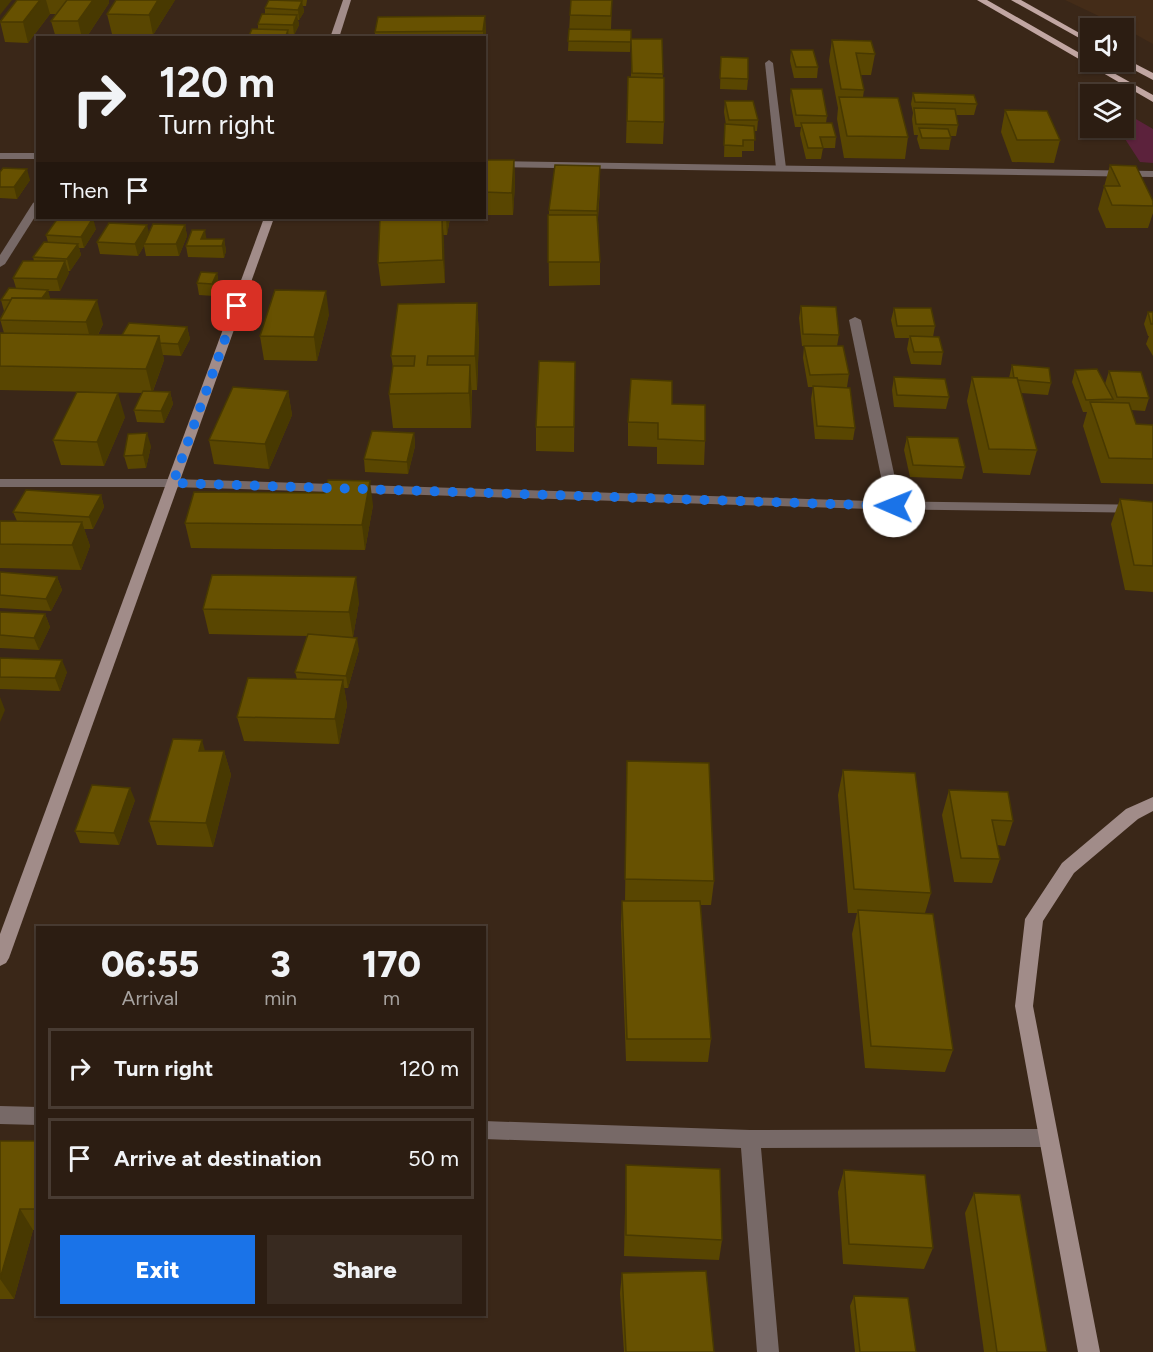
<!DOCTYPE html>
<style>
body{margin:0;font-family:Figtree,sans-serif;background:#382a20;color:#f1f3f6;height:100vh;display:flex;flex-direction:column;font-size:22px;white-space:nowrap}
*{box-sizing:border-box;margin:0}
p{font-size:20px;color:#a6a29f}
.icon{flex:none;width:33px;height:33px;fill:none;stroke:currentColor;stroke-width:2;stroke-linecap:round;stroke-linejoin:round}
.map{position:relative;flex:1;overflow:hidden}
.details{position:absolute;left:36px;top:926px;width:450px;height:390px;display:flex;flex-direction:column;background:#2c1d12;border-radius:0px;box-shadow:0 2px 4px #0004,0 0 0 2px #483b32}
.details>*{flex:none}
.top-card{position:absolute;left:36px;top:36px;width:450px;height:183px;border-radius:0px;box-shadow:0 2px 4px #0004,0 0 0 2px #483b32;background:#2c1d12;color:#f1f3f6;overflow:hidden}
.tools{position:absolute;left:1080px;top:18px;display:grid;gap:12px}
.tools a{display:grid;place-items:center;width:54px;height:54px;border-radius:0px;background:#2c1d12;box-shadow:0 2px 4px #0004,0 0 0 2px #483b32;font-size:30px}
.pin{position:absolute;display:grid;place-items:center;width:51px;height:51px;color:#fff;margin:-26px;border-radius:12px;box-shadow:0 3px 9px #0006}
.me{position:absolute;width:66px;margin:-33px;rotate:271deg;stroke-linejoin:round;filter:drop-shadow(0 0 4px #0008)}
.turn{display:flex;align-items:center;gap:21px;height:126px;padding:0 24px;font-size:27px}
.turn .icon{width:78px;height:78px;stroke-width:2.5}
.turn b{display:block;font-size:42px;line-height:51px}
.then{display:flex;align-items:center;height:57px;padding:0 24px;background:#0003;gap:12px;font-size:22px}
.eta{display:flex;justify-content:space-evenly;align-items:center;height:102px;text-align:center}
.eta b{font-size:36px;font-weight:800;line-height:42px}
.button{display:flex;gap:12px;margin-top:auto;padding:12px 24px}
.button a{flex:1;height:69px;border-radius:0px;background:#1a73e8;color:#fff;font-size:24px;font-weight:800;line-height:69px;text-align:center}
.button a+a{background:#382a20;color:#f1f3f6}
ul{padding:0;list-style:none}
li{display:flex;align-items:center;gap:18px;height:81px;margin:0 12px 9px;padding:0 12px;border:3px solid #483b32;border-radius:0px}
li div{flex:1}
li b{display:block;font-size:22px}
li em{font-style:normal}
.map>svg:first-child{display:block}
.built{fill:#442c18}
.green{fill:#5c223c}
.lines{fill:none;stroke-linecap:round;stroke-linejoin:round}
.lane{fill:#776967;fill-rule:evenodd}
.street{fill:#776967;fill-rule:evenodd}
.secondary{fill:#a18c89;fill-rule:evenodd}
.primary{fill:#c1a6a2;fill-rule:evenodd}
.wall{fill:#594601}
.shaded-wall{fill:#483901}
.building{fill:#675101;stroke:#483901;stroke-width:1.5}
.route{stroke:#1a73e8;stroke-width:10;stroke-dasharray:0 18}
</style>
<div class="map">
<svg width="1153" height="1352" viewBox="0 0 1153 1352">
<rect width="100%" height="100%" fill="#3a2718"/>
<polygon class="built" points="1065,0 1153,0 1153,44 1124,28"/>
<polygon class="green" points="1124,115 1129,115 1153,129 1153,163 1140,162 1118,128 1124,128"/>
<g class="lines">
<g class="lane">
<polygon points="769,60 773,63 786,168 781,171 776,168 765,63"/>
<polygon points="38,200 38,212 5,264 0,267 0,255 33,203"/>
<polygon points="855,317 861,320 901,506 894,510 887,506 849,320"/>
</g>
<g class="street">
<rect x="0" y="153" width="38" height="6"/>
<polygon points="484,161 1153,171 1153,177 484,167"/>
<polygon points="0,479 173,479 870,501 1153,505 1153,513 870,509 173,487 0,487"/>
<polygon points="0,1106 38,1107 38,1125 0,1124"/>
<polygon points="484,1121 750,1130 1048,1129 1055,1132 1058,1138 1055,1144 1048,1147 761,1148 779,1352 757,1352 741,1148 484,1139"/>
</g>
<g class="secondary">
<polygon points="343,0 351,0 339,38 330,38"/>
<polygon points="264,218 274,218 9,958 6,963 0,966 0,934"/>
<polygon points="1153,797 1153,811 1138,819 1074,873 1043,921 1033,1006 1100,1352 1078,1352 1015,1006 1025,919 1062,863 1126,809"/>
</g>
<g class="primary">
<polygon points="977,0 987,0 1090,59 1090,62 1094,62 1153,95 1153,102"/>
<polygon points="1011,0 1021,0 1090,39 1090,44"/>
<polygon points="1124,58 1153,73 1153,80 1121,63"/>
</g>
</g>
<g class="wall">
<polygon points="17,0 109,0 109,3 86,38 56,38 51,21 56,14 50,14 28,43 5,42 0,21"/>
<polygon points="175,0 153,35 112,34 107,14"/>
<polygon points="269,0 307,0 306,6 303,6 304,12 299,20 298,20 299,25 294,35 289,35 289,38 248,38 258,29 258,24 265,15 265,8"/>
<polygon points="571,0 612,0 611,29 631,30 630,52 568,51 570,15"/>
<polygon points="485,16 486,37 484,49 484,38 375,38 375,32"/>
<polygon points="631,39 662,39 664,122 663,144 626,143 628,77 631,77"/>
<polygon points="832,40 875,54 871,75 860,75 864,90 863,97 908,137 905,159 844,158 837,119 838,108 829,61"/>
<polygon points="791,50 818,67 817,78 794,78 790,61"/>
<polygon points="721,57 748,79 747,90 720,89"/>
<polygon points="791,89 827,116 826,123 836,137 835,148 823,148 821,159 806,159 800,134 801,127 795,127 790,100"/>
<polygon points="913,93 977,104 974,115 956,115 958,125 956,136 950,136 951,138 949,150 920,149 917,139 918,135 914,135 912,119 913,113 911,104"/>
<polygon points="725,101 758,120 757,131 754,131 754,151 742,151 742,157 724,157 725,124 726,125 724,112"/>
<polygon points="1005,110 1060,140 1054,163 1012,162 1001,132"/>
<polygon points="484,160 514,160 515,183 513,215 484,215"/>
<polygon points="1110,165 1153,201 1153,213 1148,228 1106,228 1098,209"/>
<polygon points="600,166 600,188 598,219 600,262 600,285 549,286 548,215 549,215 549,210"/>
<polygon points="0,172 30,180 17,199 0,198"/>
<polygon points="388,218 450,218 447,235 443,235 445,283 381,286 378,263"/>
<polygon points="185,225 187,236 179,256 146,256 144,246 138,256 100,254 97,242 149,233"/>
<polygon points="96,229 84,248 79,248 81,255 70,271 68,271 69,273 60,291 48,291 50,299 103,324 98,335 122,335 187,327 190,339 181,356 163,355 164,360 153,391 170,392 173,404 164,423 137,422 134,410 142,393 0,390 0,333 4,333 0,319 4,311 1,300 16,288 13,278 34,261 33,257 48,242 46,235"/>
<polygon points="206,239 224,239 226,251 224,258 188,257 186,246"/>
<polygon points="217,273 219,285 214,296 199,295 197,283"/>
<polygon points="477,303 479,337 477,390 472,390 472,399 471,428 393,428 389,394 393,367 391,356"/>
<polygon points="801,306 839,335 837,346 849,374 847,387 828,387 855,428 853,440 815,439 811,399 813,387 808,387 803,358 804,346 802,346 799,318"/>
<polygon points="894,308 935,326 933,337 943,352 941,365 911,364 907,349 909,338 895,338 891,320"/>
<polygon points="1148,312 1153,312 1153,356 1146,344 1149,336 1148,336 1144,324"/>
<polygon points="329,314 317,361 264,360 260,336"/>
<polygon points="575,362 574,452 536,451 536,427"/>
<polygon points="1012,365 1051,383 1048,395 1021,393 1037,450 1030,475 983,473 967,401 972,377 1009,378"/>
<polygon points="1075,370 1105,384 1109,371 1149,398 1145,411 1131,410 1136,424 1153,425 1153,484 1101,483 1083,426 1087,412 1083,412 1072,382"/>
<polygon points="894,377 949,397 946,409 894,407 892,390"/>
<polygon points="288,391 292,415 269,469 214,464 209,440"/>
<polygon points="672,404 705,441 704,465 657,464 657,447 628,446 628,422"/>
<polygon points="125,417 104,466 61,465 53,440"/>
<polygon points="414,433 415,446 408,474 365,472 364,459"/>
<polygon points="907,437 965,467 962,479 910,477 904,450"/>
<polygon points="151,446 146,468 128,469 124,456"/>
<polygon points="101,495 104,507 93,529 84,529 90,546 81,570 0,568 0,521 17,521 13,512"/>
<polygon points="1120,499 1153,502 1153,592 1125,590 1111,524"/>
<polygon points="373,505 365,550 191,548 185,523"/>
<polygon points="0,572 57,577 62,590 51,611 0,608"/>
<polygon points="359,602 353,637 359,650 348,688 344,688 347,705 339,744 244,741 237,717 297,679 295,672 307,636 209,634 203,609"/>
<polygon points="0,612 45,614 50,627 39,650 0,648"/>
<polygon points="0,658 67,672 60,691 0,689"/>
<polygon points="224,751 231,775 213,847 157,845 149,821"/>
<polygon points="627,761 714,881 711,905 700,905 711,1039 708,1062 626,1061 621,925 622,901 625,901"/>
<polygon points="843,770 931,893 925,913 953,1050 945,1072 865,1068 852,934 857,913 848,913 838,795"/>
<polygon points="949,790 1013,821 1005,846 997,845 1000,859 992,883 954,882 942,815"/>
<polygon points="135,800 119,845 80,843 75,831"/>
<polygon points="0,1141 38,1141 38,1230 33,1230 14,1299 0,1299"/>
<polygon points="626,1165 722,1240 719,1260 624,1256"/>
<polygon points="844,1170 933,1248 924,1269 843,1264 838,1192"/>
<polygon points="974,1193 1047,1352 984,1352 965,1213"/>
<polygon points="622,1273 714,1352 624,1352 620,1293"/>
<polygon points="854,1296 916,1352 855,1352 850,1306"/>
</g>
<g class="shaded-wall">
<polygon points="0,0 12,0 0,15"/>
<polygon points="40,0 46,0 50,14 28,43 23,22"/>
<polygon points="93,0 109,0 109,3 86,38 82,38 78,21"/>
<polygon points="158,0 175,0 153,35 149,15"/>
<polygon points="302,1 304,12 299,20 298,10"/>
<polygon points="297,15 299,25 294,35 293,25"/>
<polygon points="485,16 486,37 484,49 484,38 483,38 483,31"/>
<polygon points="288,30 289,38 285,38"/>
<polygon points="514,160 515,183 513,215 512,193"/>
<polygon points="600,166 600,188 596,234 597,211"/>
<polygon points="27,169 30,180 17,199 14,187"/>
<polygon points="93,218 96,229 84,248 81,237"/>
<polygon points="442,218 444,239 445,283 443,260"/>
<polygon points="446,218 450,218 447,235"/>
<polygon points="147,225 150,236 144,244 144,246 138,256 135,244"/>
<polygon points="185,225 187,236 179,256 176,244"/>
<polygon points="205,230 207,242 201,239"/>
<polygon points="224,239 226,251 224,258 222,246"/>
<polygon points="78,244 81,255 70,271 67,259"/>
<polygon points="65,261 69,273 60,291 57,279"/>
<polygon points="217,273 219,285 214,296 212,284"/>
<polygon points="48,290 51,302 40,302"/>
<polygon points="326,291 329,314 317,361 314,337"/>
<polygon points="97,300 103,324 92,346 86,322"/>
<polygon points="477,303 479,337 477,390 475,356"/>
<polygon points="187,327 190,339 181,356 178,344"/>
<polygon points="159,336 164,360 152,393 146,369"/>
<polygon points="470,365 472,399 471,428 469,393"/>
<polygon points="288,391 292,415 269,469 265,444"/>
<polygon points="170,392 173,404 164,423 161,411"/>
<polygon points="118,393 125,417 104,466 97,442"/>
<polygon points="147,433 151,446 146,468 143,455"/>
<polygon points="414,433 415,446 408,474 407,462"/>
<polygon points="370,481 373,505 365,550 362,525"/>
<polygon points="101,495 104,507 93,529 89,517"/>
<polygon points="82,522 90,546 81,570 72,545"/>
<polygon points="57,577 62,590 51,611 46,599"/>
<polygon points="356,577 359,602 353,637 349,612"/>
<polygon points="45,614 50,627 39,650 34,638"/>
<polygon points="357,638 359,650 348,688 346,676"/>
<polygon points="62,660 67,672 60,691 55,678"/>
<polygon points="343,680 347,705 339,744 335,719"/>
<polygon points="0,697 5,710 0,722"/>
<polygon points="202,740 209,765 199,751"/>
<polygon points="224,751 231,775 213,847 206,823"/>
<polygon points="130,788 135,800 119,845 114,833"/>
<polygon points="20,1209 33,1230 14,1299 0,1279"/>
</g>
<g class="building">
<polygon points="17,0 40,0 23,22 0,22"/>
<polygon points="67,0 93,0 78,21 51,21"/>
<polygon points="116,0 158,0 149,15 107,14"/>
<polygon points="269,0 302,1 298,10 265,8"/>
<polygon points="571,0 612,0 611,16 570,15"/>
<polygon points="262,14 297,15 293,25 258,24"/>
<polygon points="485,16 483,31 375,32 378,17"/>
<polygon points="252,29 288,30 285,38 248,38"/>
<polygon points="569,29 631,30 631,42 568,41"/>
<polygon points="631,39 662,39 663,74 632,73"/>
<polygon points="832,40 871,41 875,54 856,53 864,90 841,89"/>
<polygon points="791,50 813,50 818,67 796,67"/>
<polygon points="721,57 748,58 748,79 720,78"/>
<polygon points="628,77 664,78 664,122 627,121"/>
<polygon points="791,89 822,89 827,116 796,115"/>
<polygon points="913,93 974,95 977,104 915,102"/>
<polygon points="839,97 898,98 908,137 847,136"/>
<polygon points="725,101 753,101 758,120 729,120"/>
<polygon points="914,108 955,109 958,125 916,124"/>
<polygon points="1005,110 1047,111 1060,140 1017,140"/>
<polygon points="801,123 832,123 836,137 820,137 823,148 808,148"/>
<polygon points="725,124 754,126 755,140 743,140 743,146 724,145"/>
<polygon points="919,128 948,129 951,138 922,138"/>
<polygon points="484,160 514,160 512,193 484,192"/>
<polygon points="555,165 600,166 597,211 549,210"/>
<polygon points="1110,165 1136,166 1153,201 1153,206 1112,205 1104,186 1120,186"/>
<polygon points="3,168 27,169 14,187 0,187 0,172"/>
<polygon points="548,215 597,215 600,262 548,262"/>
<polygon points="58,218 93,218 81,237 46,235"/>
<polygon points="412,218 442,218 443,260 378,263 380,219"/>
<polygon points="109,223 147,225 135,244 97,242"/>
<polygon points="153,224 185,225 176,244 144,244"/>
<polygon points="192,230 205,230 201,239 224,239 222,246 186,246"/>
<polygon points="44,242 78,244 67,259 33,257"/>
<polygon points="23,261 65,261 57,279 13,278"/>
<polygon points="201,272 217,273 212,284 197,283"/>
<polygon points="9,288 48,290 42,298 12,298 11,300 1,300"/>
<polygon points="275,290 326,291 314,337 260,336"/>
<polygon points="12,298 97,300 86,322 0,320"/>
<polygon points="477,303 475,356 428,356 427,365 470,365 469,393 389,394 393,366 414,366 415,356 391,356 398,304"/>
<polygon points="801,306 836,307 839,335 803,334"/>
<polygon points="894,308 931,308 935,326 897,326"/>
<polygon points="1148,312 1153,312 1153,324 1151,324"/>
<polygon points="129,323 187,327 178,344 160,343 159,336 122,335"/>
<polygon points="0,333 159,336 146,369 0,366"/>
<polygon points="910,336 939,337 943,352 914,352"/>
<polygon points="804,346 843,346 849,374 810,375"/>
<polygon points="539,361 575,362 574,427 536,427"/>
<polygon points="1012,365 1049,368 1051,383 1018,380 1017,378 1014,378"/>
<polygon points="1097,369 1113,399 1086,400 1075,370"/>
<polygon points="1109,371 1141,372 1149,398 1117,397"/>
<polygon points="894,377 945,379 949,397 897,395"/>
<polygon points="972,377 1017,378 1037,450 989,449"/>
<polygon points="631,379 672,381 672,404 705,405 705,441 658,439 658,423 628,422"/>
<polygon points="813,386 850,388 855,428 817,426"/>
<polygon points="233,387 288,391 265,444 209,440"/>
<polygon points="143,391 170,392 161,411 134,410"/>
<polygon points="77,392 118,393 97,442 53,440"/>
<polygon points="1090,402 1129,403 1136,424 1153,425 1153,459 1109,458"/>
<polygon points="372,431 414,433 407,462 364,459"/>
<polygon points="147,433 143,455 124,456 128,434"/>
<polygon points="907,437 958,438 965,467 913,465"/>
<polygon points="328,480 370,481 362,525 185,523 194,492 325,493"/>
<polygon points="26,490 101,495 89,517 13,512"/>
<polygon points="1120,499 1153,502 1153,566 1134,565"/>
<polygon points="0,521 82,522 72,545 0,544"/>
<polygon points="0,572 57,577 46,599 0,595"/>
<polygon points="212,575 356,577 349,612 203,609"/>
<polygon points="0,612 45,614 34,638 0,635"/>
<polygon points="308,634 357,638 346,676 295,672"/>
<polygon points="0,658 62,660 55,678 0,677"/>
<polygon points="248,678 343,680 335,719 237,717"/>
<polygon points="173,739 202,740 199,751 224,751 206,823 149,821"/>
<polygon points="627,761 709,763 714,881 625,879"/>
<polygon points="843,770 915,773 931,893 854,889"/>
<polygon points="92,785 130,788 114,833 75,831"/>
<polygon points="949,790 1008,792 1013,821 992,820 1000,859 961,858"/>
<polygon points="622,901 700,901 711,1039 627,1039"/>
<polygon points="858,910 933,914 953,1050 871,1046"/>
<polygon points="0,1141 38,1141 38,1209 20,1209 0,1279"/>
<polygon points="626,1165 720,1169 722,1240 626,1235"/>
<polygon points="844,1170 925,1175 933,1248 849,1244"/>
<polygon points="974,1193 1020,1195 1047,1352 997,1352"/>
<polygon points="706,1271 714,1352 626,1352 622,1273"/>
<polygon points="854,1296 908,1298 916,1352 860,1352"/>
</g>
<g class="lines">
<polyline class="route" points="237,306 173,483 894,506"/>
</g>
</svg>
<div class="tools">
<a><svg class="icon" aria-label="sound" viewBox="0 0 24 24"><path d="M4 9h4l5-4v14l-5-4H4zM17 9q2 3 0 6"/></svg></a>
<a><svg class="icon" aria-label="layers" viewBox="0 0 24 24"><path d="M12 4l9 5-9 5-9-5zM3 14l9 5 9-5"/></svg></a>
</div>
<div class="pin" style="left:237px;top:306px;background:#d93025"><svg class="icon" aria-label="arrive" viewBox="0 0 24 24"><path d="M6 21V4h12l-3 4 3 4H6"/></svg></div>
<svg class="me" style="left:894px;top:506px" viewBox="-20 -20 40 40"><circle r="19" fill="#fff"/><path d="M0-13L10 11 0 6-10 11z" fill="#1a73e8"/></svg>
<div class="top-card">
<div class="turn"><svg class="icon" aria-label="right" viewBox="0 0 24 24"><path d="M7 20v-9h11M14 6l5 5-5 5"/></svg><div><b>120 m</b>Turn right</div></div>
<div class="then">Then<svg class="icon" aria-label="arrive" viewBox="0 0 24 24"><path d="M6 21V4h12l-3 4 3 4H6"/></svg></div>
</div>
<section class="details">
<div class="eta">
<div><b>06:55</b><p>Arrival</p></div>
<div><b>3</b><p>min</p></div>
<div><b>170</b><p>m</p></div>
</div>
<ul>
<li><svg class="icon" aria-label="right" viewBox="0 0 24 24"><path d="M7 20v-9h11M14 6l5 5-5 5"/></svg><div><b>Turn right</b></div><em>120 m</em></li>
<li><svg class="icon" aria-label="arrive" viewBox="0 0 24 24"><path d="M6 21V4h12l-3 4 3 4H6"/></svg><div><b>Arrive at destination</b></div><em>50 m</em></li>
</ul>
<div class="button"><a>Exit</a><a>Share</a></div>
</section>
</div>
